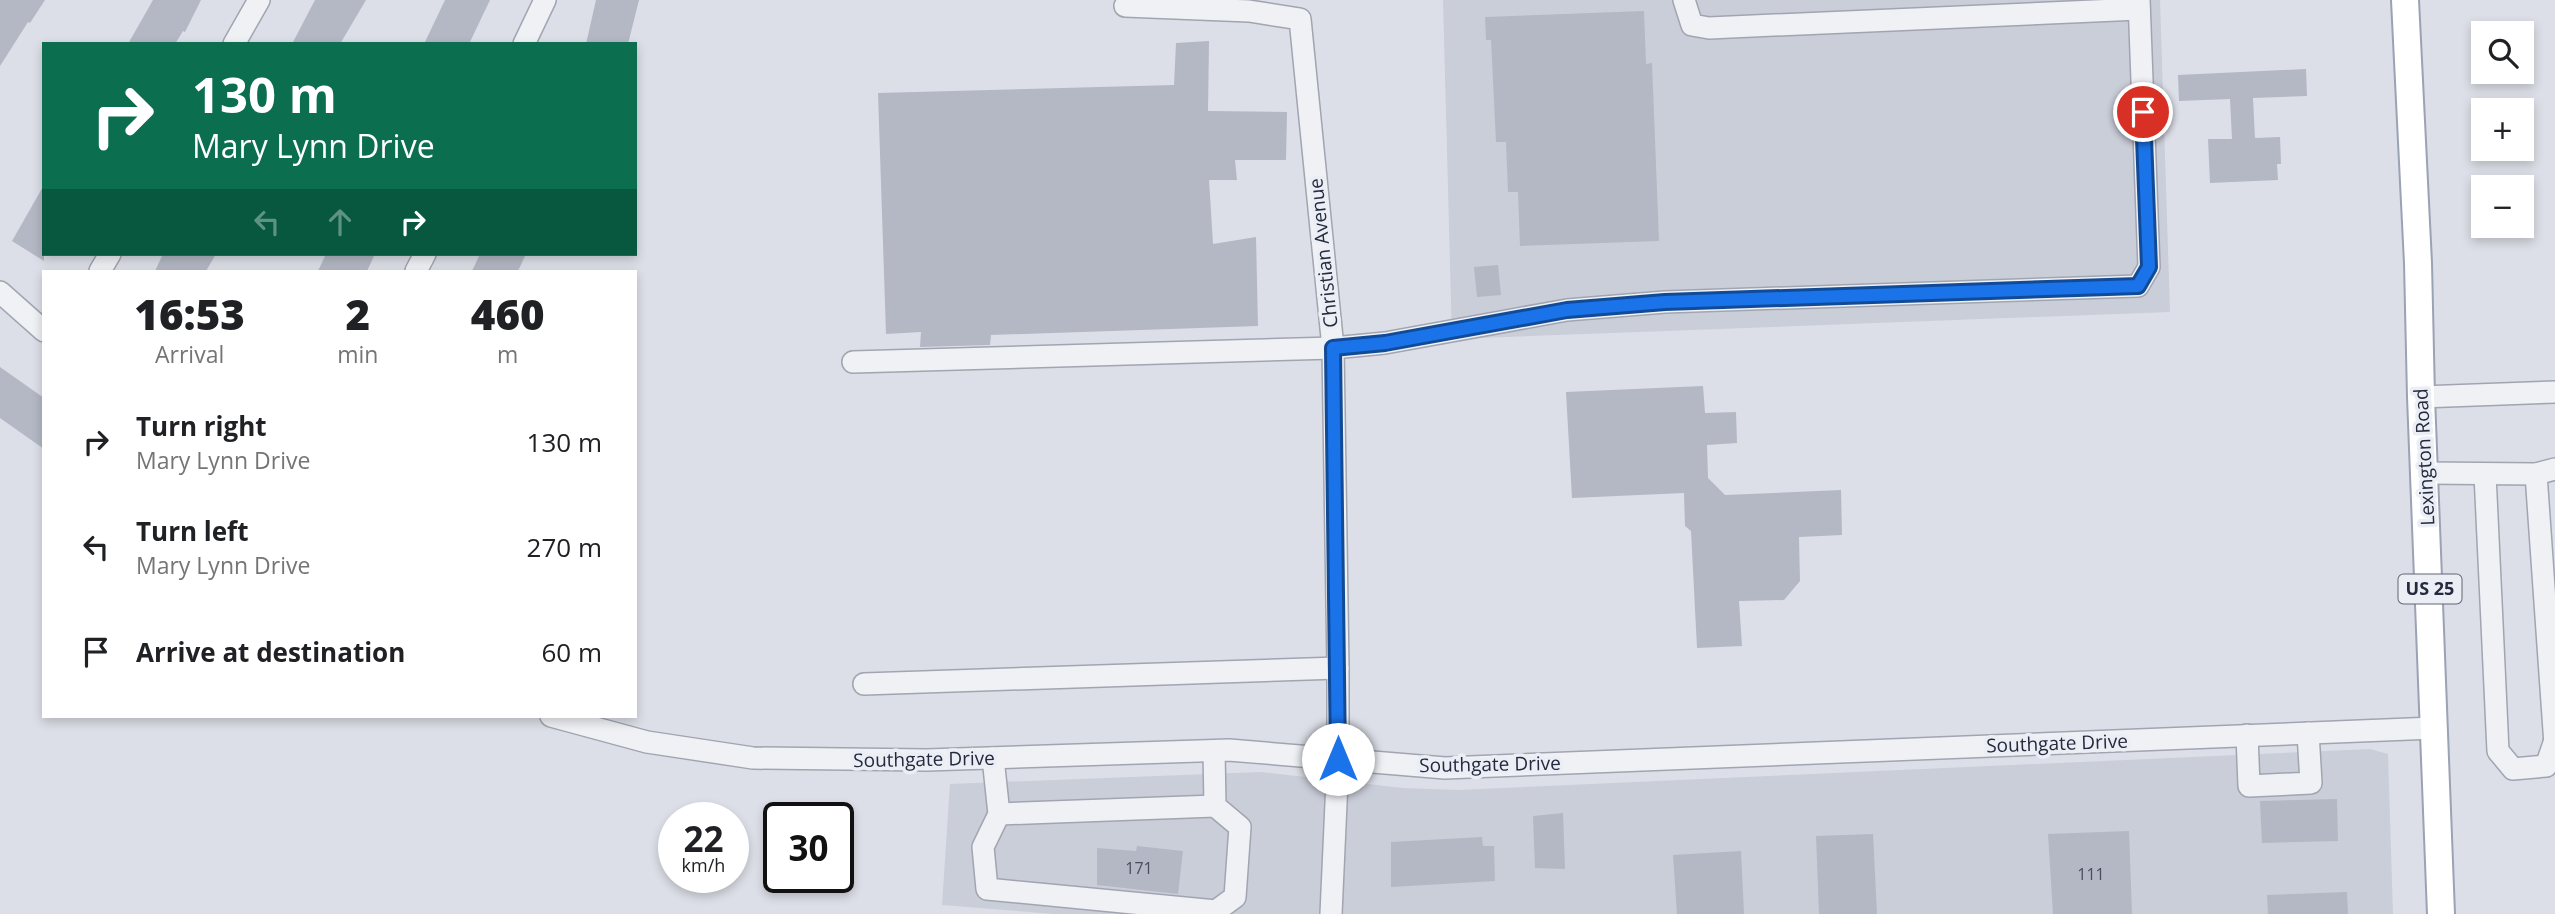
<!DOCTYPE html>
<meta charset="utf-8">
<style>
body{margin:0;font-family:"Open Sans",sans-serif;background:#f6f6f6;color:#202124;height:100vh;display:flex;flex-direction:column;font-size:26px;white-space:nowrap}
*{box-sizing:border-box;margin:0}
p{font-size:23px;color:#757577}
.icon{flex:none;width:38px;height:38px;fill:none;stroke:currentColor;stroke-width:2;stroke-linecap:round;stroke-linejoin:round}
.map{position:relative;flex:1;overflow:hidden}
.drawer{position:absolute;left:42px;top:270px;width:595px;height:448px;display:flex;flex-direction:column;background:#fff;border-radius:0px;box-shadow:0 4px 10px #0003}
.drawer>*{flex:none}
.guide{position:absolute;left:42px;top:42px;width:595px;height:214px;border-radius:0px;box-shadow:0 4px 10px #0003;background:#0b6e4f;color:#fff;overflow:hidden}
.controls{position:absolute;left:2471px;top:21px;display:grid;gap:14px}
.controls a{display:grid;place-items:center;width:63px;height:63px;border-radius:0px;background:#fff;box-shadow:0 4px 10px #0003;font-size:35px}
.speed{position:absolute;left:658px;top:802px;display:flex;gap:14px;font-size:35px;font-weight:700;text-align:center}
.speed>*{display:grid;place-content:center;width:91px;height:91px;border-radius:50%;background:#fff;box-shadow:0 4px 10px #0003;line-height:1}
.speed small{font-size:18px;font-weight:400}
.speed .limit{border:4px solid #111;border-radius:10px;background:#fff;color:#111}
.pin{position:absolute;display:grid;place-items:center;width:60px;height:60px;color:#fff;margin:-30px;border:4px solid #fff;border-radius:50%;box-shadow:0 2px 7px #0007}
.me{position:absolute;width:77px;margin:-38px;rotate:0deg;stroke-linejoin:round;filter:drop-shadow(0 0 5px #0008)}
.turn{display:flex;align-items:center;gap:24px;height:147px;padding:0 35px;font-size:32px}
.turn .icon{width:91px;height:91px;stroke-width:2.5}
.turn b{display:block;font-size:49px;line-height:60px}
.lanes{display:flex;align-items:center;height:66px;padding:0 35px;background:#0003;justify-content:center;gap:35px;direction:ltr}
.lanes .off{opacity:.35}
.eta{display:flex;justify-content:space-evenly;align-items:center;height:119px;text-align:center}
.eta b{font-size:42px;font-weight:800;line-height:49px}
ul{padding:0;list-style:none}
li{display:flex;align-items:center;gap:21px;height:105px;padding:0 35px}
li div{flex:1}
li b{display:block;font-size:26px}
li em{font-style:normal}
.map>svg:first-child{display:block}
.built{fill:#caced9}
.building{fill:#b3b8c4}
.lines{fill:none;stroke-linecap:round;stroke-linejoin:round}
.minor-casing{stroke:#a1a5b1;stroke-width:24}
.major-casing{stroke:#9ba2b4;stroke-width:30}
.minor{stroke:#eff1f5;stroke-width:21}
.major{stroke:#fff;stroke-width:26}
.route-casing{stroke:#114b97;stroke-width:18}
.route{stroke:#1a73e8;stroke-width:12}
.labels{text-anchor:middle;stroke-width:7;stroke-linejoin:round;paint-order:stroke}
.number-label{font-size:16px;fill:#484e60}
.shield{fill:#ebeef5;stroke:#606675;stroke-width:2}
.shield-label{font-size:18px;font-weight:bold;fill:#252b3e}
.street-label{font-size:19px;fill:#252b3e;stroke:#ebeef5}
</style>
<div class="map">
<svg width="2555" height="914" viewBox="0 0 2555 914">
<rect width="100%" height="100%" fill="#dcdfe7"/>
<g class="built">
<polygon points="1443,0 2160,0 2170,312 1452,339"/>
<polygon points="2370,749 2388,754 2393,914 1054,914 942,905 950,784 1260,772 1403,788 1458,790"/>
</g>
<g class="building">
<polygon points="0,0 45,0 30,23 28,22 0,66"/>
<polygon points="153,0 201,0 185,32 183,31 175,44 128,44"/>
<polygon points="315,0 366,0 340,44 292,44"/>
<polygon points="445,0 490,0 469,44 424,44"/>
<polygon points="596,0 639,0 628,44 586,44"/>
<polygon points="1644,11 1646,64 1652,63 1659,241 1520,246 1518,192 1508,192 1506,142 1496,142 1491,40 1486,40 1485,17"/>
<polygon points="1209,41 1208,111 1287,112 1286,160 1235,160 1237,180 1209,180 1213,244 1256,237 1258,326 991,335 990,345 920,347 921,332 886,334 878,93 1174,85 1176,43"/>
<polygon points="2306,69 2307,96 2253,98 2255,138 2280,137 2281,164 2277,164 2278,180 2210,183 2208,139 2232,139 2230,99 2179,101 2178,75"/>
<polygon points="44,185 44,261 12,241"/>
<polygon points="163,254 216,254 206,271 155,271"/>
<polygon points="326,254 375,254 367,271 318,271"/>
<polygon points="480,254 526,254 518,271 472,271"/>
<polygon points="1498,265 1501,295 1477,297 1474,267"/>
<polygon points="0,367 44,398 44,449 0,418"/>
<polygon points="1703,386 1705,413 1736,412 1737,443 1707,445 1708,478 1725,495 1841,490 1842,535 1799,537 1800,581 1784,600 1739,601 1742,646 1697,648 1691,531 1685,526 1684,493 1572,498 1566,392"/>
<polygon points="2337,799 2338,841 2262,843 2260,801"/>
<polygon points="1563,813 1565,869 1535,868 1533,816"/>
<polygon points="2129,831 2132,914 2053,914 2048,834"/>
<polygon points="1873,834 1877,914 1819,914 1816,836"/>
<polygon points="1482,837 1483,846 1494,846 1495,881 1391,887 1391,842"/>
<polygon points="1137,846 1183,851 1178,894 1097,885 1097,848 1136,851"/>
<polygon points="1741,851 1744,914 1677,914 1673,855"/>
<polygon points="2347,892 2348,914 2268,914 2267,895"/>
</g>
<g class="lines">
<g class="minor-casing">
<g id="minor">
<polyline points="1684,0 1692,25 1709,28 2139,9"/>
<polyline points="1125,6 1249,11 1300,19 1333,348 1338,668 1338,759 1331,914"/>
<polyline points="234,44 259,0"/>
<polyline points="524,44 545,0"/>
<polyline points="100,271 110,254"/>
<polyline points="416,271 425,254"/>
<polyline points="0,292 44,331"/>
<polyline points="853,362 1333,348 1385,343 1567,310 1665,302 2138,286 2149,267 2139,0"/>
<polyline points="2421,397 2555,392"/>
<polyline points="2425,473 2536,474 2555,469"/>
<polyline points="2485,474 2498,751 2513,769 2546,766 2554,743"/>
<polyline points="2536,474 2555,745"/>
<polyline points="864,684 1338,668"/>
<polyline points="551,716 647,742 753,758 927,760 1229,750 1445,768 2434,728"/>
<polyline points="2247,735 2249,786 2311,783 2308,733"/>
<polyline points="993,758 999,814 983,847 987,889 1216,911 1235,897 1240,827 1215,806 1214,751"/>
<polyline points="999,814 1215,806"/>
</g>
</g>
<g class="major-casing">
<polyline id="major" points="2405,0 2418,263 2421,397 2441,914"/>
</g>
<use href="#minor" class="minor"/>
<use href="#major" class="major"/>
</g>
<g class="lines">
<g class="route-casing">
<polyline id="route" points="1338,759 1333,348 1385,343 1567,310 1665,302 2138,286 2149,267 2143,112"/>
</g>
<use href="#route" class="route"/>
</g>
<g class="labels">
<g class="number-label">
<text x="1139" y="874">171</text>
<text x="2091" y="880">111</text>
</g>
<rect class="shield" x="2398.5" y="574.5" width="63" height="29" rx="5"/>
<g class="shield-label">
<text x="2430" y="595">US 25</text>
</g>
<g class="street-label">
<text transform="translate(1323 253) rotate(-96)" y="7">Christian Avenue</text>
<text transform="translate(2424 457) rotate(-93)" y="7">Lexington Road</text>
<text transform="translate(2057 743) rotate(-2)" y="7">Southgate Drive</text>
<text transform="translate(924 759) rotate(-1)" y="7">Southgate Drive</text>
<text transform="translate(1490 764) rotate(-1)" y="7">Southgate Drive</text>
</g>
</g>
</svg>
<div class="controls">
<a><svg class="icon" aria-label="search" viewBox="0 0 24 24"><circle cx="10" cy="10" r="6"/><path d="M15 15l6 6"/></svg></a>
<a>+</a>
<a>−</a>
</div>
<div class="speed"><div>22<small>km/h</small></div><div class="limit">30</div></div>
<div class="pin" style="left:2143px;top:112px;background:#d93025"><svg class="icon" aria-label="arrive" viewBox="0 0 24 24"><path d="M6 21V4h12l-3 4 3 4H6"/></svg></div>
<svg class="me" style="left:1338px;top:759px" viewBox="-20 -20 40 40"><circle r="19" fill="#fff"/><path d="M0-13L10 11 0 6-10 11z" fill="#1a73e8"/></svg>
<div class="guide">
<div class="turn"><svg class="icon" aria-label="right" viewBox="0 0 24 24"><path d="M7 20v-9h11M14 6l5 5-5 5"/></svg><div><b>130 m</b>Mary Lynn Drive</div></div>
<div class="lanes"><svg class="icon off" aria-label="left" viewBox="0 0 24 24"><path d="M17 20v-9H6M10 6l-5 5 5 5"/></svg><svg class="icon off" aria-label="ahead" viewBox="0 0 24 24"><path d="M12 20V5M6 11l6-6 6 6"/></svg><svg class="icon" aria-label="right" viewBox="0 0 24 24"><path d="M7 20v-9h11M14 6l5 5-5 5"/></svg></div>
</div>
<section class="drawer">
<div class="eta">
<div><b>16:53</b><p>Arrival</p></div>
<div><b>2</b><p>min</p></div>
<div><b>460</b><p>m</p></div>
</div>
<ul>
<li><svg class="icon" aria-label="right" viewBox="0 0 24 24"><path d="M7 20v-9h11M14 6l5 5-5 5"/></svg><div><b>Turn right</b><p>Mary Lynn Drive</p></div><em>130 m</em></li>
<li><svg class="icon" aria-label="left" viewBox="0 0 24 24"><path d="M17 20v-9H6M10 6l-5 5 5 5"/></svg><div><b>Turn left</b><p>Mary Lynn Drive</p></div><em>270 m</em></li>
<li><svg class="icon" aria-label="arrive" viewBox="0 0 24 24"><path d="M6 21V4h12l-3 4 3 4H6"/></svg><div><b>Arrive at destination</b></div><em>60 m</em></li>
</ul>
</section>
</div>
